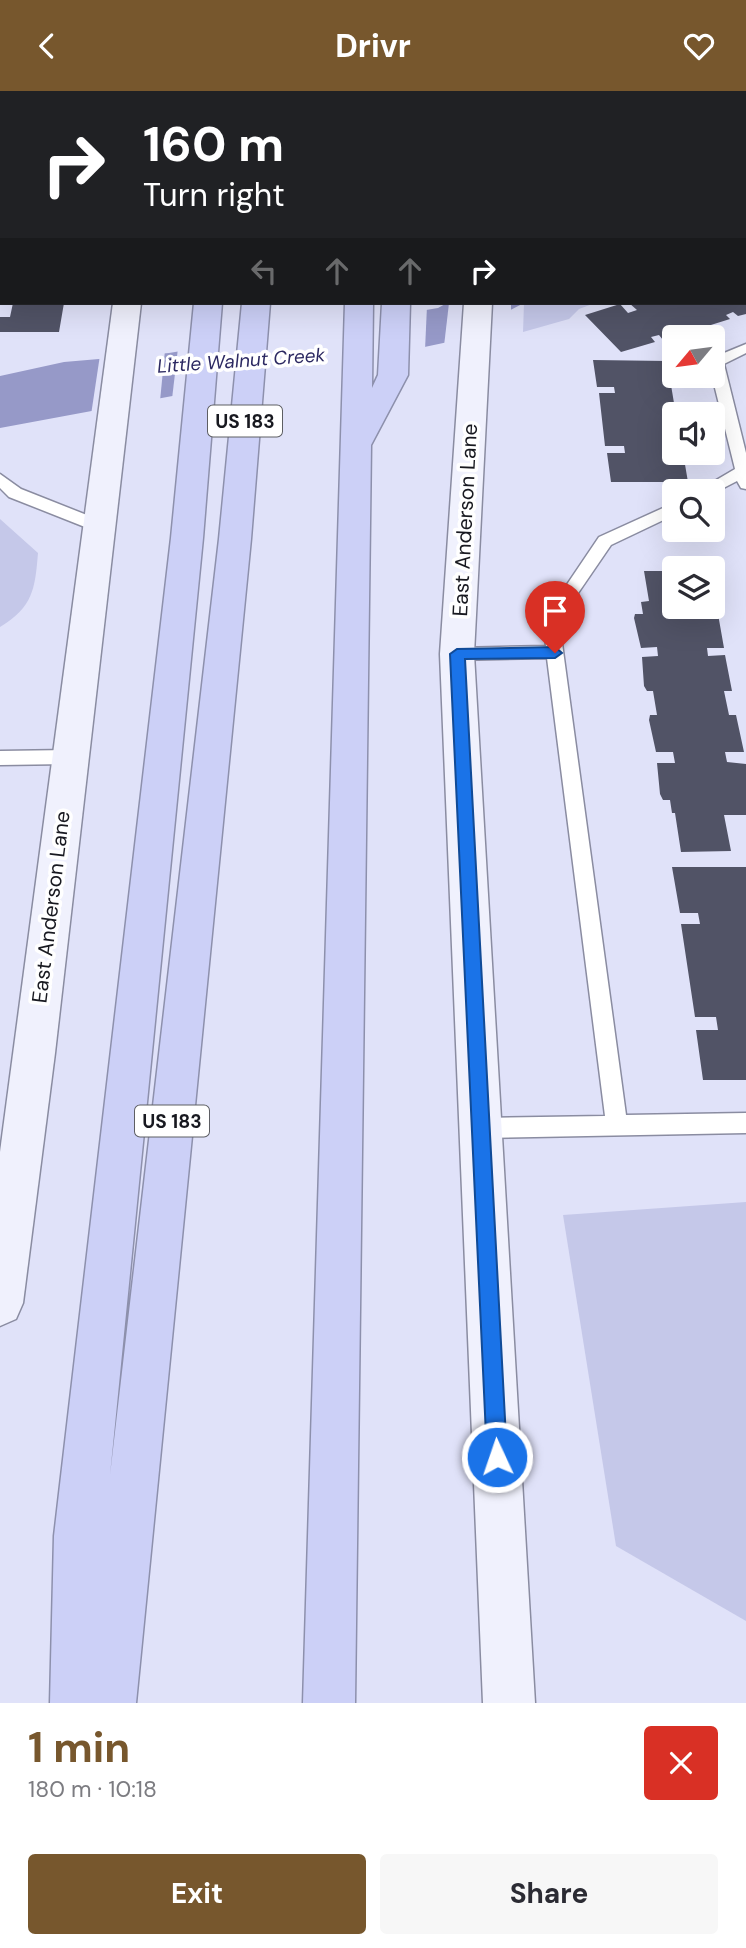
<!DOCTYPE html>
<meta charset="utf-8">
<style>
body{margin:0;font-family:"DM Sans",sans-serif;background:#f7f7f7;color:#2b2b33;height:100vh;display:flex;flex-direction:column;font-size:26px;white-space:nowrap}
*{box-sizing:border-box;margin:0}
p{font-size:23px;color:#7c7c81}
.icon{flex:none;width:38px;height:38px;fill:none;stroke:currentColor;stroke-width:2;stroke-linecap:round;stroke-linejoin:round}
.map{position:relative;height:1612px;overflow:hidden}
.sheet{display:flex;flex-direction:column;background:#fff;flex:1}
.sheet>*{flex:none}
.banner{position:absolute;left:0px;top:0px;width:747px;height:214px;box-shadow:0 7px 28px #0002;background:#202124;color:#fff;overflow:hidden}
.needle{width:46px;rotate:241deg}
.tools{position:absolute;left:662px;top:234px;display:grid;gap:14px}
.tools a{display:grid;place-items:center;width:63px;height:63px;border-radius:7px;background:#fff;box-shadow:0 7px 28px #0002;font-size:35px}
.pin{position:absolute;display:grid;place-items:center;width:60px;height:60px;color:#fff;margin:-72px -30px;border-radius:50% 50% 50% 0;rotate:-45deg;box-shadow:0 0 7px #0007}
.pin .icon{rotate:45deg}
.me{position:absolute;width:77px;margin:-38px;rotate:357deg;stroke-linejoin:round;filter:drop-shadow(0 0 5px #0008)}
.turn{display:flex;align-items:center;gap:24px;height:147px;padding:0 28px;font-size:32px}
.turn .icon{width:91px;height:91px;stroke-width:2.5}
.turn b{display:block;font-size:49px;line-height:60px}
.lanes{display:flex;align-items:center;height:66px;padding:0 28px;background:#0003;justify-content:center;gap:35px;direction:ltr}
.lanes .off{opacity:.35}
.round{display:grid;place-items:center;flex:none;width:74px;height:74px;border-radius:7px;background:#f7f7f7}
.head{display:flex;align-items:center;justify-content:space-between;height:119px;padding:0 28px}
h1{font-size:42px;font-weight:700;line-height:52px;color:#77572d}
.cta{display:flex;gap:14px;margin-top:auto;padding:14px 28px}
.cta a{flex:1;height:80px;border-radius:7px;background:#77572d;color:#fff;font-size:28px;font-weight:700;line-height:80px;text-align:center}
.cta a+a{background:#f7f7f7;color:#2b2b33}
header{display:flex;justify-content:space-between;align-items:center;height:91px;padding:0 28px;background:#77572d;color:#fff;font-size:32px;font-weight:700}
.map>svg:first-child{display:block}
.green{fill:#c5c8e9}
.water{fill:#9699c8}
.pier{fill:#e0e2f9}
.building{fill:#515366}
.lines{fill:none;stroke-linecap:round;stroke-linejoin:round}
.lane-casing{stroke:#8a8ca1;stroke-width:3}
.secondary-casing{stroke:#8a8ca1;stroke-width:3}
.highway-casing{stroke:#8d90ac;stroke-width:3}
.lane{fill:#fff;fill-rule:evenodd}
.secondary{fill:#f0f1fd;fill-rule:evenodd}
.highway{fill:#ccd0f7;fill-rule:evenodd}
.route{fill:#1a73e8;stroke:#114b97;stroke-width:2}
.labels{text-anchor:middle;stroke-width:7;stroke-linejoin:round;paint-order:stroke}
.far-water-label{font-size:19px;font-style:italic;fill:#2c2962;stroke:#fff}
.shield{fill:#fff;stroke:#5d5e63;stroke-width:2}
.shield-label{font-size:19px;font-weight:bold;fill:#181920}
.street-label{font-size:21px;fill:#181920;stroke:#fff}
</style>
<header><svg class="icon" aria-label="back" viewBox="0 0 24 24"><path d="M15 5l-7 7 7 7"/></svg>Drivr<svg class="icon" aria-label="heart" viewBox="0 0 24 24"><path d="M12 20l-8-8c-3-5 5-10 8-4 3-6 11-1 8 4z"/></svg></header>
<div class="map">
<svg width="746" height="1612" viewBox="0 0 746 1612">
<rect width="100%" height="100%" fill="#e0e2f9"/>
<g class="green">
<polygon points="524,212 595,212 579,218 569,228 523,241"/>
<path d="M0,428L38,462C35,498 33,516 0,536Z"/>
<polygon points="746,1111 746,1530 616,1455 563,1124"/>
</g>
<polygon class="water" points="447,212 524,212 448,251 335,275 0,337 0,285 64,271 169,262 438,217"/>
<g class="pier">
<polygon points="449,212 511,212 511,223 444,255"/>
<polygon points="427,215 425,259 213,300 219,250"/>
<polygon points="214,251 209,301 172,308 178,257"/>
<polygon points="165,259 160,310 91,324 100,264"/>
</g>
<g class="building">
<polygon points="13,212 64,212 59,241 0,241 0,226 10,226"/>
<polygon points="629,212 746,212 746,223 738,225 733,221 726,224 730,228 663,249 659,244 651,246 655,251 621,261 585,224 620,213 628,222 637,219"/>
<polygon points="593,269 667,270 676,324 674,362 683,362 688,391 611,391 607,362 625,362 624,355 605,355 599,302 615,302 614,296 597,296"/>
<polygon points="644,480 674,480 674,516 708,516 710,523 718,523 724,557 707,557 708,565 725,564 732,600 724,600 729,624 736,624 744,661 725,661 727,671 746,673 746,724 724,724 731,760 681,761 675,722 672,722 670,709 663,709 660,703 657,672 675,672 673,661 656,661 649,629 650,624 657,624 653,600 647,600 644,595 642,566 658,565 657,556 641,557 634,527 635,523 643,523 641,511 649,510"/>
<polygon points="672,776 746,776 746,989 703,989 696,939 718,939 716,926 695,926 681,833 700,833 698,822 680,822"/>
</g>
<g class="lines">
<g class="lane-casing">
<g id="lane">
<polygon points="746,253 746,262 724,273 746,362 746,398 741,397 737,390 712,403 712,401 696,401 735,378 712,285 712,267"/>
<polygon points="0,383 21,398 102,430 104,434 96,439 90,438 9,406 0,397"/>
<polygon points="674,412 674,424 611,454 559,530 626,1024 746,1022 746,1042 480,1047 472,1044 469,1037 472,1030 480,1027 605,1025 547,567 457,569 448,563 457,557 546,555 543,529 599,446"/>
<polygon points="69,659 78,666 69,673 0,674 0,660"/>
</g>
</g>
<g class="secondary-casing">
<g id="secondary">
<rect x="153" y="0" width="24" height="2"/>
<rect x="479" y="0" width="24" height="2"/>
<polygon points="113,212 141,212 55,962 23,1212 16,1228 0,1235 0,1061"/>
<polygon points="464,212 492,212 474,563 535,1612 483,1612 440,563"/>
</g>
</g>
<g class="highway-casing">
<g id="highway">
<rect x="174" y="0" width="24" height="2"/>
<rect x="216" y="0" width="24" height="2"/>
<rect x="268" y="0" width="24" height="2"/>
<rect x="358" y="0" width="24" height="2"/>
<rect x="410" y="0" width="24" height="2"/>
<polygon points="194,212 222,212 203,447 110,1384 219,448 242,212 270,212 251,448 136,1612 50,1612 54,1445 171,447"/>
<polygon points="345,212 373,212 372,297 378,284 382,212 410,212 408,284 371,354 355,1612 303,1612"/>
</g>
</g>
<use href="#lane" class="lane"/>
<use href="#secondary" class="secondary"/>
<use href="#highway" class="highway"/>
</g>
<polygon class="route" points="555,556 562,562 555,567 465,568 507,1366 504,1373 497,1376 490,1373 487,1366 450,563 457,558"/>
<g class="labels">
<g class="far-water-label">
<text transform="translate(241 269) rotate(-4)" y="7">Little Walnut Creek</text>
</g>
<g class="shield">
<rect x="208" y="314.5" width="74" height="31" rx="5"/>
<rect x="135" y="1014.5" width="74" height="31" rx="5"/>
</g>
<g class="shield-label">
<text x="245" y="337">US 183</text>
<text x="172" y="1037">US 183</text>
</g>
<g class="street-label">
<text transform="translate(465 429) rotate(-87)" y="7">East Anderson Lane</text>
<text transform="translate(51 816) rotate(-83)" y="7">East Anderson Lane</text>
</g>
</g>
</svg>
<div class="tools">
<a><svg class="needle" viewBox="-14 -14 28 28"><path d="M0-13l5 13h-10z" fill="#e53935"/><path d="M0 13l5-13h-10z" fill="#7c7c81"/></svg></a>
<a><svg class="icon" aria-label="sound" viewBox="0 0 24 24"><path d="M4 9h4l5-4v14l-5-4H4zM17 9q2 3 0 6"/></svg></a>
<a><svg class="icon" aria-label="search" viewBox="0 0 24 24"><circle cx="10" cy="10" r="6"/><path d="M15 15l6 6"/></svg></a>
<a><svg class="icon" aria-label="layers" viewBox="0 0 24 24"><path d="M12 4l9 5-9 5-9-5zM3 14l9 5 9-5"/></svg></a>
</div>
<div class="pin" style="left:555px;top:562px;background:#d93025"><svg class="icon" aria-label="arrive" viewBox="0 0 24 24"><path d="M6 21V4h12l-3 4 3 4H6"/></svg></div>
<svg class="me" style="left:497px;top:1366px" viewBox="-20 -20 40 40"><circle r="17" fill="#1a73e8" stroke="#fff" stroke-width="3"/><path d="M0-11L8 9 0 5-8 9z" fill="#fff"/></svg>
<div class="banner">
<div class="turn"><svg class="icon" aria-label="right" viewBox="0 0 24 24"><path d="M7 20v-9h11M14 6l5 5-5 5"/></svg><div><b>160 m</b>Turn right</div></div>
<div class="lanes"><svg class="icon off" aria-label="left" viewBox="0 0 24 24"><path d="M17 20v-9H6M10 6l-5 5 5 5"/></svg><svg class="icon off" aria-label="ahead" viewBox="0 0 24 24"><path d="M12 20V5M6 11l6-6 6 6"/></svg><svg class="icon off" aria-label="ahead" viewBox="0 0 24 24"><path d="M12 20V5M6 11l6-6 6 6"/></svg><svg class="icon" aria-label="right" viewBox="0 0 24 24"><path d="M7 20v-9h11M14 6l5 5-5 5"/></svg></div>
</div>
</div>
<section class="sheet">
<div class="head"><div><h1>1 min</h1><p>180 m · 10:18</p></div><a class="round" style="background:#d93025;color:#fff"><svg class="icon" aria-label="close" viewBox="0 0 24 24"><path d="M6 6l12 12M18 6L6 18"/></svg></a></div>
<div class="cta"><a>Exit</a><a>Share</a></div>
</section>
